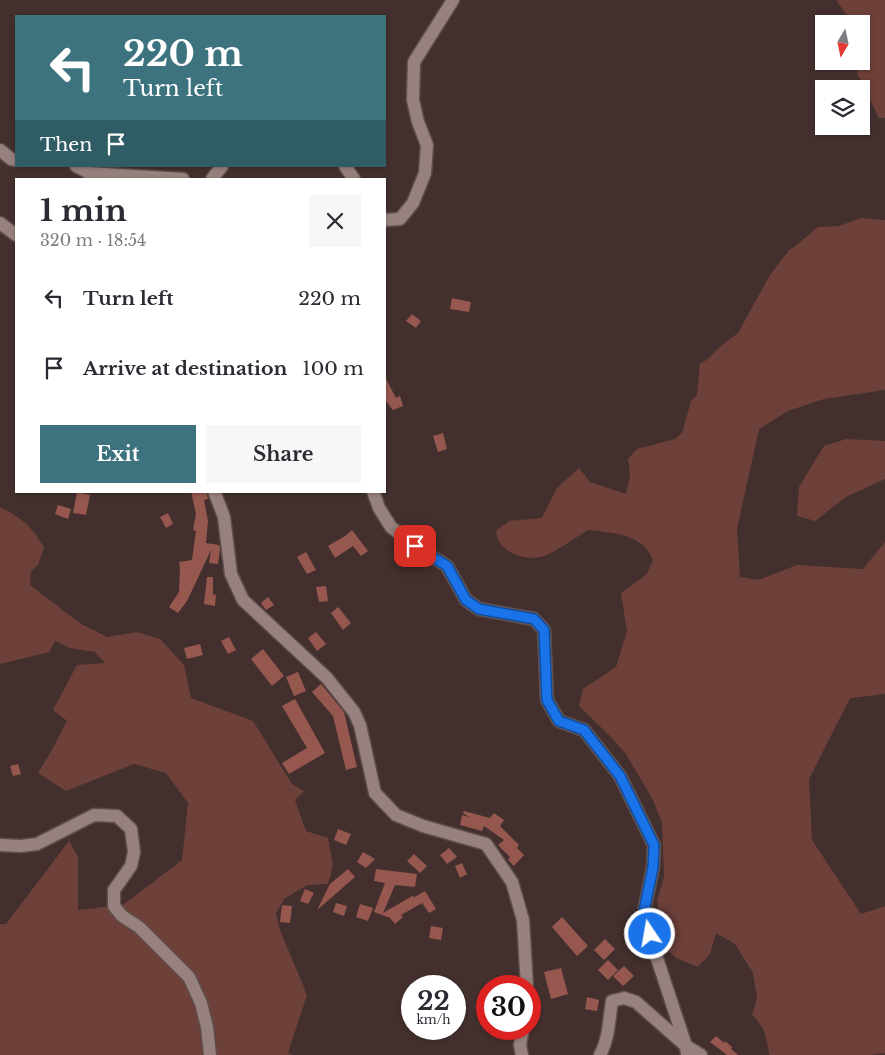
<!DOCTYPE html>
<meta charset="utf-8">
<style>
body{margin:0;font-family:"Libre Baskerville",serif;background:#f7f7f7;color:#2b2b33;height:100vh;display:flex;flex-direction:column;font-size:19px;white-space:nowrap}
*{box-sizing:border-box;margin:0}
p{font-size:16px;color:#7c7c81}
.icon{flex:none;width:28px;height:28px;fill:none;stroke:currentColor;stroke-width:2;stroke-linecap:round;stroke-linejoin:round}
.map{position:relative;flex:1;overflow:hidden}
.panel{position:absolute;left:15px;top:178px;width:371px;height:315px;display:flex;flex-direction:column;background:#fff;border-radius:0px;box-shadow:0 1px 4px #0004}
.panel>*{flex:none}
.hud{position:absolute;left:15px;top:15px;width:371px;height:152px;border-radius:0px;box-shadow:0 1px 4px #0004;background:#3d737f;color:#fff;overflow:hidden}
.needle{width:32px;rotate:189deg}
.controls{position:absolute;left:815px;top:15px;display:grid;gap:10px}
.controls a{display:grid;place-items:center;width:55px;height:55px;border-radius:0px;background:#fff;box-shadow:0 1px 4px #0004;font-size:25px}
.speed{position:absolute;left:401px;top:975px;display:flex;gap:10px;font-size:25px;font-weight:700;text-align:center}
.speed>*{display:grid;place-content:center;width:65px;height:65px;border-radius:50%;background:#fff;box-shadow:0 1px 4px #0004;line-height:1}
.speed small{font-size:12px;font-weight:400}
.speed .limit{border:8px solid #d22;background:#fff;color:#111}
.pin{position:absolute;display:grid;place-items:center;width:42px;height:42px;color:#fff;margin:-21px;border-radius:10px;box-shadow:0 2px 8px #0006}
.me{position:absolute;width:55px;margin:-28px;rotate:348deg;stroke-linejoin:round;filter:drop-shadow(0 0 4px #0008)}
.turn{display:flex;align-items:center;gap:18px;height:105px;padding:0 25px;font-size:22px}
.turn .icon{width:65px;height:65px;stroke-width:2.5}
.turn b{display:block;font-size:35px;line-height:42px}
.then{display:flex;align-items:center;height:48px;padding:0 25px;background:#0003;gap:10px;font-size:19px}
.round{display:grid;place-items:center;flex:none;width:52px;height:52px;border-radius:0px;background:#f7f7f7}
.headline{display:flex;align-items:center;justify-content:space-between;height:85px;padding:0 25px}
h1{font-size:30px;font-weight:700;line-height:38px}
.cta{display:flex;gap:10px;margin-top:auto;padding:10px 25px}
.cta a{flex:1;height:58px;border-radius:0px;background:#3d737f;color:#fff;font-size:20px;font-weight:700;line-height:58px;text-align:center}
.cta a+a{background:#f7f7f7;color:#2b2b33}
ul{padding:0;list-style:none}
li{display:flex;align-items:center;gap:15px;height:70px;padding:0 25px}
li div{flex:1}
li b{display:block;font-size:19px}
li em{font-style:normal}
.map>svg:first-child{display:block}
.green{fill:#6d4039}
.building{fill:#96574f}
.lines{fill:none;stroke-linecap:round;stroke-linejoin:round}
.minor-casing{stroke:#5d4d4b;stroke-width:15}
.minor{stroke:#97817e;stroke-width:12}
.route-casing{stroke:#114b97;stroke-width:12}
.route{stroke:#1a73e8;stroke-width:9}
</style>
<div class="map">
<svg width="885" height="1055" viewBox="0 0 885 1055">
<rect width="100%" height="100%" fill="#43302e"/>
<g class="green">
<polygon points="836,0 885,0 885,118 879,118 857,73 859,61 861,61 861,24 853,24"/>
<path d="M861,218L885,220V390L824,399L788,411L759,429L737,529L740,577L758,580L797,565L863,569L885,542V694L850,698L809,779L812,840L861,914L885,906V1053L869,1055H769C767,1038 765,1027 752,1015L757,998L753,973L735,944L716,933L710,954L698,967L676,958L663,945L657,900L664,877L662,823L653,800L626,754L608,734L579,706L583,689L616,667L627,631L621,593L647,574L653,560C642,533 613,533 588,530C576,537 556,552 544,556C525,562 497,552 496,531L509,521L542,518L557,488L579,468L590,482L626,494L630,476L628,459L637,449L675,439L682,433L691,401L697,395L700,363L707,360L722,345L738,333L770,275L790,249H792L818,227L839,226Z"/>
<polygon points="846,439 885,441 885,479 846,497 815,521 797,516 799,487 824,446"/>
<path d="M0,507C22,518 31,526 44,547L38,565L31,571L30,585L81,624L107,637L137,632L160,639L184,665L191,698L253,721L292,784L304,791L295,800L306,831L328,838L333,865L328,884L307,885L284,899L276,913L280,930L307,995L288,1053L293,1055H0V924H6L69,841L78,857V910L123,905L182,860L188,803L166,773L134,764L66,791L38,773L53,748L67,721L53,710L77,665L105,663L95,652L70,648L55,641L49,652L0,664Z"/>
</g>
<g class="building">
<polygon points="452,298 471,302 469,312 450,309"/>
<polygon points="412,314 421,321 416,328 406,321"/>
<polygon points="385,377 396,398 400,396 403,406 393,410 385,400"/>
<polygon points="443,433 447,449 438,452 433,436"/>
<polygon points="191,491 206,491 208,499 204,500 208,521 206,543 219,545 220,549 218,564 209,563 211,550 187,601 178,613 169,607 179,592 180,569 179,562 192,560 196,531 193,530 196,514"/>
<polygon points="77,492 90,495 86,515 73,513"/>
<polygon points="58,505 71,509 68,519 55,514"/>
<polygon points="168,513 173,524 166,528 160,517"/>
<polygon points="352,530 368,551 361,556 353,546 335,558 328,546 345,536"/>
<polygon points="306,552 316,570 307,574 297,557"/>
<polygon points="207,577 213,577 213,595 216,594 215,606 204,604"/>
<polygon points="326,586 328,601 319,602 316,587"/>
<polygon points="268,597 274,605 266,610 261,603"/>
<polygon points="338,607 351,623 343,630 331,613"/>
<polygon points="316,632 326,644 317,651 308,638"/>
<polygon points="229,637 236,650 228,654 221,641"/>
<polygon points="200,644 203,655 187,659 184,648"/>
<polygon points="263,649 284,676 272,686 251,659"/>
<polygon points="298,672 306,691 294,696 286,677"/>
<polygon points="321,684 344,712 357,767 346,770 333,716 312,692"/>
<polygon points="295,699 325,753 289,774 282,763 307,748 282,706"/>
<polygon points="18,764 21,774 13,776 10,766"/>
<polygon points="464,811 490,818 494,813 504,820 500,826 519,845 517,848 524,855 514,866 508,860 510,857 498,845 504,840 484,826 482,831 460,825 462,815 469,817 463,813"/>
<polygon points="338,829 351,834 346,845 334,840"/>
<polygon points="449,848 457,857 447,864 440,855"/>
<polygon points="363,852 375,859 366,868 357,862"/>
<polygon points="414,854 427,866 420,873 407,861"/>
<polygon points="462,863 467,874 460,878 455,866"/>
<polygon points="348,869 355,877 317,910 330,884"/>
<polygon points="376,869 417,874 415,887 395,885 383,913 414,895 413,898 425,891 436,909 429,913 422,903 401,915 403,917 395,924 390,918 374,912 385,883 374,881"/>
<polygon points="305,889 314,893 308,904 300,901"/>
<polygon points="336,903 347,906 344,916 333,912"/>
<polygon points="360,904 373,908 368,921 356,917"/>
<polygon points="282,905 292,906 290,923 280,922"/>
<polygon points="562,917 588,946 577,956 552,927"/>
<polygon points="431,926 443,928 441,940 429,938"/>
<polygon points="605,939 615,949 604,960 594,950"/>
<polygon points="608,960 618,970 608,980 598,970"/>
<polygon points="624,966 634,976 623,986 613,976"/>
<polygon points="561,968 568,994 551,999 544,972"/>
<polygon points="587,997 599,1000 597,1011 585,1009"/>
<polygon points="716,1036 724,1043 725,1041 732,1047 731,1049 738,1055 727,1055 710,1042"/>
</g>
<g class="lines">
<g class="minor-casing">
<g id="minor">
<polyline points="0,150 11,159 16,160"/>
<polyline points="76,166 89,173 183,179"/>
<polyline points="345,166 354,179"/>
<polyline points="212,179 222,166"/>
<polyline points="385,220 400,219 413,203 425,173 427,145 418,122 413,100 414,62 453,0"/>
<polyline points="0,223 16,235"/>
<polyline points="214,491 224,517 231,574 243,600 327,678 354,712 360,725 375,793 396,815 423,826 486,844 512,882 523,920 527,986"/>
<polyline points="373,491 379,508 391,527 415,546 447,566 466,600 479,609 534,619 544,630 547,700 559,721 584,730 620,776 654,845 653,867 643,916 686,1046 687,1055"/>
<polyline points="0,845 21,846 37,844 94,815 117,816 131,829 134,852 131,866 114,890 114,906 122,916 139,927 189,977 201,1003 207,1027 210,1055"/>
<polyline points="522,1055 520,1045 523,1029"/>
<path d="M600,1055C609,1039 609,1019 612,1001L624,998L636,1002L686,1046L701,1055"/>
</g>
</g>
<use href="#minor" class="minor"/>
</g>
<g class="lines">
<g class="route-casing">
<polyline id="route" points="415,546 447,566 466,600 479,609 534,619 544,630 547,700 559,721 584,730 620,776 654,845 653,867 643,916 650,934"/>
</g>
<use href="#route" class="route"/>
</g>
</svg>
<div class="controls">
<a><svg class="needle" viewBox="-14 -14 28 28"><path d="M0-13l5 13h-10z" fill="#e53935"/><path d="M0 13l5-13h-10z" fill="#7c7c81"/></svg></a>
<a><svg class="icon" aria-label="layers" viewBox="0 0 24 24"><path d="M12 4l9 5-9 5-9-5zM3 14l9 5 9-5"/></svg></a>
</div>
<div class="speed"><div>22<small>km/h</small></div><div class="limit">30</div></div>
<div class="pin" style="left:415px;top:546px;background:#d93025"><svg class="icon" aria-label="arrive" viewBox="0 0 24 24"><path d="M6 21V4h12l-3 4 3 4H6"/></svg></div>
<svg class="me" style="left:650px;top:934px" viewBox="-20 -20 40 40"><circle r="17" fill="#1a73e8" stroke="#fff" stroke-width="3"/><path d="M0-11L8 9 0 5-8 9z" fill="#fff"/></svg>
<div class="hud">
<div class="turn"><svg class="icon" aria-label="left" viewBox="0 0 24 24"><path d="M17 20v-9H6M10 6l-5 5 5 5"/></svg><div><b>220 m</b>Turn left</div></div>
<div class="then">Then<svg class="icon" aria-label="arrive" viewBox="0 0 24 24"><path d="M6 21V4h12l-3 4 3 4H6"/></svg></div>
</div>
<section class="panel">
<div class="headline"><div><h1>1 min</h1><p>320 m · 18:54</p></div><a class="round"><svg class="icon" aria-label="close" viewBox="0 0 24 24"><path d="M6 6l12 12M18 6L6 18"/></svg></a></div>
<ul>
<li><svg class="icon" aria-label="left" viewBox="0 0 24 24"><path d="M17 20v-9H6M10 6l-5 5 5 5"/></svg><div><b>Turn left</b></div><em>220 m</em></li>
<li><svg class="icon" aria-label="arrive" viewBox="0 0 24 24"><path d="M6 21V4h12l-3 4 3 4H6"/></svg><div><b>Arrive at destination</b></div><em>100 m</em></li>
</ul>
<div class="cta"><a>Exit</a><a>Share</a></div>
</section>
</div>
